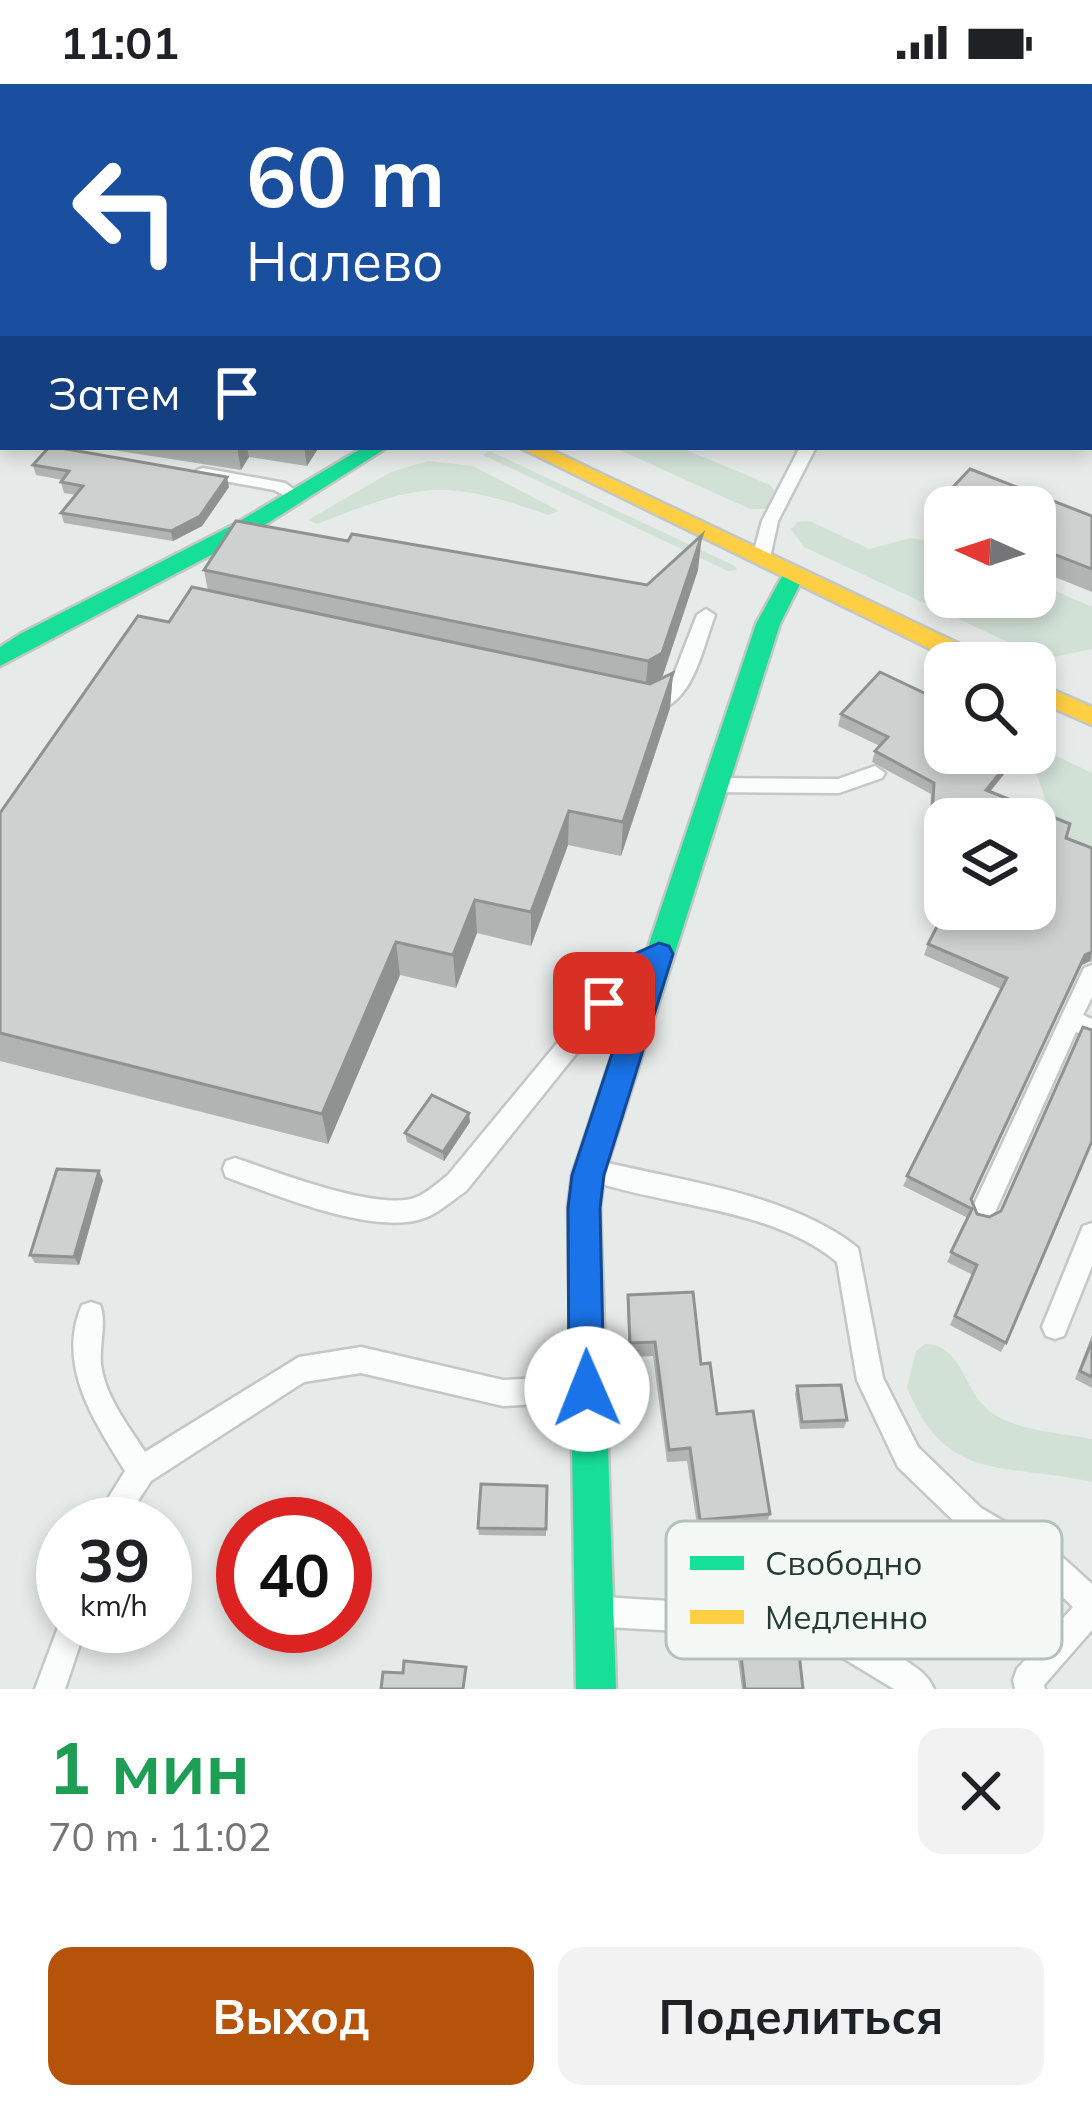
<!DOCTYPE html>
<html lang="ru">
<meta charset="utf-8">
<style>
body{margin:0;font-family:Mulish,sans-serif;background:#f2f2f2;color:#202124;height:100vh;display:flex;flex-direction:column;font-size:45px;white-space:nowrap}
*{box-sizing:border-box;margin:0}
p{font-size:39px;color:#757577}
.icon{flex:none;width:66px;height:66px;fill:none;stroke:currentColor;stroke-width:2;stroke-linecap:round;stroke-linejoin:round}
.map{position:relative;height:1605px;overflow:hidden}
.side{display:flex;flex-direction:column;background:#fff;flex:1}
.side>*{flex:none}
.banner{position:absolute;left:0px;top:0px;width:1092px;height:366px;box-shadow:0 6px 18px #0003;background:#1a4fa0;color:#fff;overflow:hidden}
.needle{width:78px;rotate:273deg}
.buttons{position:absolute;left:924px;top:402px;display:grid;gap:24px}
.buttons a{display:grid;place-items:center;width:132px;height:132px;border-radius:24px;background:#fff;box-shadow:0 6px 18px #0003;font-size:60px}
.speed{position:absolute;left:36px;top:1413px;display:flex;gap:24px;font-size:60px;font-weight:700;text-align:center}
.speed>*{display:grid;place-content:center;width:156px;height:156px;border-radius:50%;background:#fff;box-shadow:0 6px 18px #0003;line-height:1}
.speed small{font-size:30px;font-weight:400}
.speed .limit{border:18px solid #d22;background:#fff;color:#111}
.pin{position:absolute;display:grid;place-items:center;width:102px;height:102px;color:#fff;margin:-51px;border-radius:24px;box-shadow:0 6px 18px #0006}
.me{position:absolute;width:132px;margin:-66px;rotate:359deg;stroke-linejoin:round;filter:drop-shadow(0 0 9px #0008)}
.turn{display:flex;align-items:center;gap:42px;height:252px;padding:0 48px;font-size:54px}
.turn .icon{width:156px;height:156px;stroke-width:2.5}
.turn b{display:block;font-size:84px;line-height:102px}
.then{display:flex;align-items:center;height:114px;padding:0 48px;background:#0003;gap:24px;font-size:45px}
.round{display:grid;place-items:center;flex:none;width:126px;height:126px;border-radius:24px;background:#f2f2f2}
.head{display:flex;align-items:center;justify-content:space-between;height:204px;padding:0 48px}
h1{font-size:72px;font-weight:700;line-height:90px;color:#1e9e55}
.primary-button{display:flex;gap:24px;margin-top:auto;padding:24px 48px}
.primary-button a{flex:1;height:138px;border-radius:24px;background:#b45309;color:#fff;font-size:48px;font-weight:700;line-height:138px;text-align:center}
.primary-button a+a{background:#f2f2f2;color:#202124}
.status{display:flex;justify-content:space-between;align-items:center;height:84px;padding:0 60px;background:#fff;direction:ltr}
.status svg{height:33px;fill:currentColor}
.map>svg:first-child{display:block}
.green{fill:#d1e1d6}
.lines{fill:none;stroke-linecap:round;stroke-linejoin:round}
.lane-casing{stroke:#c3c7c5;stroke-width:5}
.street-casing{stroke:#c3c7c5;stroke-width:4}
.fast-casing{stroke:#c2c7c5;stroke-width:5}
.slow-casing{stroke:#c2c7c5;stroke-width:5}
.lane{fill:#fbfcfc;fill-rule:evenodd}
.street{fill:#fbfcfc;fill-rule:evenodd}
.fast{fill:#16e098;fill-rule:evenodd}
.slow{fill:#ffcf43;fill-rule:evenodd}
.wall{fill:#b0b4b2}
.shaded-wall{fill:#909291}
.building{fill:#cdd1cf;stroke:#909291;stroke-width:3}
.route{fill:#1a73e8;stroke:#114b97;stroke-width:3}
.key{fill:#f4f9f6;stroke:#b6c0bc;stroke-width:3}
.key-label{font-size:33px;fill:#263b35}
</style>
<div class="status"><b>11:01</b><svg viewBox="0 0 49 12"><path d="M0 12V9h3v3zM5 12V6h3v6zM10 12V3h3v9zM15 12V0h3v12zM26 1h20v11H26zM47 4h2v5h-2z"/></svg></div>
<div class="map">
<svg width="1092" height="1605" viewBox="0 0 1092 1605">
<rect width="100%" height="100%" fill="#e6eae8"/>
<g class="green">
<polygon points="613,363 679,363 770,401 775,408 769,425 750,425"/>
<polygon points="490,367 735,482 737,486 728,487 483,371"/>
<path d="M428,377L473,382L559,427L548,431C442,393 419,400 317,440L308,436L391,388Z"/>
<polygon points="810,437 869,465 911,454 945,460 945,513 1035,513 1035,498 1092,523 1092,565 1044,575 804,463 791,445 798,438"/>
<polygon points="1046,667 1092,689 1092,774 1060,759 1033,679"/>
<path d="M925,1260C959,1260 963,1299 982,1320C1005,1347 1059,1348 1092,1355V1398C1005,1378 946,1401 907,1303L916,1267Z"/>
</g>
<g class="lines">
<g class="lane-casing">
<g id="lane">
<polygon points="157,0 197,0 193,3 153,3"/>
<polygon points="375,0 392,0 395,3 378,3"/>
<rect x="0" y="4" width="3" height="8"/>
<polygon points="3,23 3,31 0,32 0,24"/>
<polygon points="1092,39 1092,47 1089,48 1089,40"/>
<polygon points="0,283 3,283 3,294 0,295"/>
<polygon points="800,363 816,363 778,437 770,474 767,478 755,478 752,474 762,437"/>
<polygon points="203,384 285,399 303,412 295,417 274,406 197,392 197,386"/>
<path d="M706,525L715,531C702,565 691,632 643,627L641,622L669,603L697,531Z"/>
<polygon points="875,682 885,689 882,694 839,709 713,708 703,701 713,694 838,695"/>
<path d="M642,870L650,873L653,879L650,885L641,889L466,1107C451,1117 436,1132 418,1136C366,1149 276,1111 226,1093L223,1085L226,1077L235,1074C275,1087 380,1129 417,1113C428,1108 439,1098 448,1091L625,877Z"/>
<polygon points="1092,881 1092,913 1083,931 1092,935 1092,954 1076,948 992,1135 983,1138 974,1135 971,1127 1084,884"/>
<path d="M595,1076C677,1096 792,1110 858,1164L883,1294L918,1363L981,1424L1058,1469L1092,1500V1546L1044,1601L1045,1605H1015L1013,1596L1017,1585L1073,1523L1038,1489L961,1444L898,1383L857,1296L837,1178C771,1123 665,1123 586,1095L583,1087L586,1079Z"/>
<polygon points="1092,1139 1092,1182 1064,1252 1055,1255 1046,1252 1042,1243 1083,1142"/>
<path d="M91,1218L100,1221C107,1239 99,1261 101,1280C105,1313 128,1341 145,1368L299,1273L361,1263L503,1296L580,1292L589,1296L593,1305L589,1314L580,1318L503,1322L361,1289L304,1298L151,1397L123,1440H92L125,1387C94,1337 56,1281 82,1221Z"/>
<path d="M607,1513C707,1522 816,1512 902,1574C915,1583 928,1590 934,1605H894L838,1571L807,1560L732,1550L607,1543L597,1538L592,1528L597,1518Z"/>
<polygon points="63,1530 63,1542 86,1542 65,1605 35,1605"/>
</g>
</g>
<g class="street-casing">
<g id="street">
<rect x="1089" y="56" width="3" height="14"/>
<rect x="1089" y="291" width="3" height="18"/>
</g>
</g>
<g class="fast-casing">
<g id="fast">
<polygon points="364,363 388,363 249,451 0,582 0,563 20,550 233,441"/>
<polygon points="794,483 805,490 780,540 604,1091 600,1123 616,1605 576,1605 568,1123 572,1091 756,540 786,485"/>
</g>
</g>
<g class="slow-casing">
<g id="slow">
<rect x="0" y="226" width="3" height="12"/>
<polygon points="519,363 545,363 987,573 991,579 959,579"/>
<polygon points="1035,598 1092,623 1092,641 1035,616"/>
</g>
</g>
<use href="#lane" class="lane"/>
<use href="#street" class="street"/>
<use href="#fast" class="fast"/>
<use href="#slow" class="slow"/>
</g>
<g class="wall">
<polygon points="430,0 999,0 1001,3 432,3"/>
<polygon points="3,51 3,175 0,175 0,52"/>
<polygon points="94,363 319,363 307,382 249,373 241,386"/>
<polygon points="33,381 229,403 202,442 173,457 64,439 61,429 76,411 64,409 61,398 63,396 36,391"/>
<polygon points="970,385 1092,432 1092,508 1035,485 1035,423 945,423 945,449 930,443 934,423"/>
<polygon points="348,457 647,501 698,486 662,594 673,589 670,624 621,772 568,761 531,862 477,849 456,904 400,891 328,1060 0,977 0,729 169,538 208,507 204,486"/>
<polygon points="841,630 1021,669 990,708 1066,754 1092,764 1092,878 1090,877 1080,882 971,1115 1006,1259 1001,1268 950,1241 973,1191 947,1178 968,1134 903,1102 1001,905 924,871 928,860 1035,735 945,735 945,747 929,744 931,710 872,678 875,667 880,662 838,642"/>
<polygon points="470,1038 444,1077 407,1058 405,1049"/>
<polygon points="103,1096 79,1181 35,1179 30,1171"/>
<polygon points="628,1211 701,1280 717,1330 770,1430 766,1441 698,1447 687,1377 667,1378 653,1272 629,1273 627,1225"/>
<polygon points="1092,1251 1092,1304 1075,1295"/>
<polygon points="797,1302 847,1336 844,1344 800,1345 795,1310"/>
<polygon points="547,1402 546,1452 479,1451 478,1444"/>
<polygon points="864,1479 921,1536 917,1542 865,1539 861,1485"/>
<polygon points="740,1563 803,1605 742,1605 737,1568"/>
</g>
<g class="shaded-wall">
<polygon points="79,0 97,0 96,3 78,3"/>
<polygon points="237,363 247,363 249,373 241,386"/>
<polygon points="304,363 319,363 307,382"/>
<polygon points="227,393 229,403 202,442 173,457 171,447"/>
<polygon points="702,451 698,486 659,603 645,611 648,577"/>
<polygon points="673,589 670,624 621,772 623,738"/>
<polygon points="1016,669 1021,669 982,717 986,706"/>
<polygon points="569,727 568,761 531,862 531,828"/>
<polygon points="475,816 477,849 456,904 453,871"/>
<polygon points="396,858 400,891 328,1060 322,1030"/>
<polygon points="1092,868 1090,877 1080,882 967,1125 1085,871"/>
<polygon points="469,1029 470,1038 444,1077 443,1068"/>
<polygon points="99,1087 103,1096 79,1181 74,1173"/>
</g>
<g class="building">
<polygon points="18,0 79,0 78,3 17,3"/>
<polygon points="290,0 334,0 333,3 289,3"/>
<rect x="461" y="0" width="82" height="3"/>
<polygon points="617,0 999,0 1001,3 617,3"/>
<polygon points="3,51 3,137 0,137 0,52"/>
<polygon points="49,363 55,363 227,393 200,432 171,447 61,429 83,402 61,398 69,387 33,381"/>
<polygon points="970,385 1092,432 1092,485 1035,463 1035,423 945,423 945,427 934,423"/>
<polygon points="236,437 348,457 352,450 647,501 702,451 662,569 648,577 204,486"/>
<polygon points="192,503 650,600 673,589 623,738 569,727 531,828 475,816 453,871 396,858 322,1030 0,949 0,729 138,532 169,538"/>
<polygon points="880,588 945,619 945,669 1016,669 986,706 1070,740 1066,754 1092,764 1092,868 1085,871 971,1115 977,1130 989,1133 1001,1127 1083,943 1092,946 1092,1057 1006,1259 955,1232 977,1181 951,1168 972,1125 907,1092 1007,894 928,860 946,825 1035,825 1035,735 945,735 932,733 934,699 875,667 888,653 841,630"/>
<polygon points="432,1011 469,1029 443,1068 405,1049"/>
<polygon points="57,1085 99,1087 74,1173 30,1171"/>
<polygon points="693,1208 701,1280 710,1279 717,1330 753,1327 770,1430 700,1436 690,1364 669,1366 655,1258 630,1259 628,1211"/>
<polygon points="1092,1257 1092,1293 1080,1287"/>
<polygon points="841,1301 847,1336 802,1338 797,1302"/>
<polygon points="481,1400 547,1402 546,1445 478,1444"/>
<polygon points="798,1560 803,1605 745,1605 740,1563"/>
<polygon points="404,1577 466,1583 463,1605 381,1605 383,1588 403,1589"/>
</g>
<polygon class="route" points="659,859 669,862 673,870 604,1091 600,1124 604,1305 599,1317 587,1322 574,1317 569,1305 568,1124 572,1091 634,903 614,927 594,927 589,919 623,875"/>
<rect x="666" y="1437" width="396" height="138" rx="18" class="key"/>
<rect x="690" y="1472" width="54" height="14" fill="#16e098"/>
<rect x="690" y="1526" width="54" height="14" fill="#ffcf43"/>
<g class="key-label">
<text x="765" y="1491">Свободно</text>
<text x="765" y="1545">Медленно</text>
</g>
</svg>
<div class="buttons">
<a><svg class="needle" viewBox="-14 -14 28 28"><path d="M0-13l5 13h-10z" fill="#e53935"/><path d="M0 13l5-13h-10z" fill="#757577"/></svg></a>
<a><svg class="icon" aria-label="search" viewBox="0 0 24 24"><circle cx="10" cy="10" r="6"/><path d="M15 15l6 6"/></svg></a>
<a><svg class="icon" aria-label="layers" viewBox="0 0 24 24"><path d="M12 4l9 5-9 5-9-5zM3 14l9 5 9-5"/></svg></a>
</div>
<div class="speed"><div>39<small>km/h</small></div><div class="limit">40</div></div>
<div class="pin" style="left:604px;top:919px;background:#d93025"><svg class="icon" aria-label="arrive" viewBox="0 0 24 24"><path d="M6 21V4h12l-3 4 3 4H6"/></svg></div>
<svg class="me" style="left:587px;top:1305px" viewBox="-20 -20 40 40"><circle r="19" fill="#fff"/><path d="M0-13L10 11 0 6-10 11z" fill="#1a73e8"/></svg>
<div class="banner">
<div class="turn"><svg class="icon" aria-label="left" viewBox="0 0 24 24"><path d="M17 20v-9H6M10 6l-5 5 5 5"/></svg><div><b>60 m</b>Налево</div></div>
<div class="then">Затем<svg class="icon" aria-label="arrive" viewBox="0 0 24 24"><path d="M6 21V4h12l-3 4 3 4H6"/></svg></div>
</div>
</div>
<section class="side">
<div class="head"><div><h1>1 мин</h1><p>70 m · 11:02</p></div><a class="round"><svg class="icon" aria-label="close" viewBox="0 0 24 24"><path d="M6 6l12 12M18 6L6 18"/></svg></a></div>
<div class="primary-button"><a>Выход</a><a>Поделиться</a></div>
</section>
